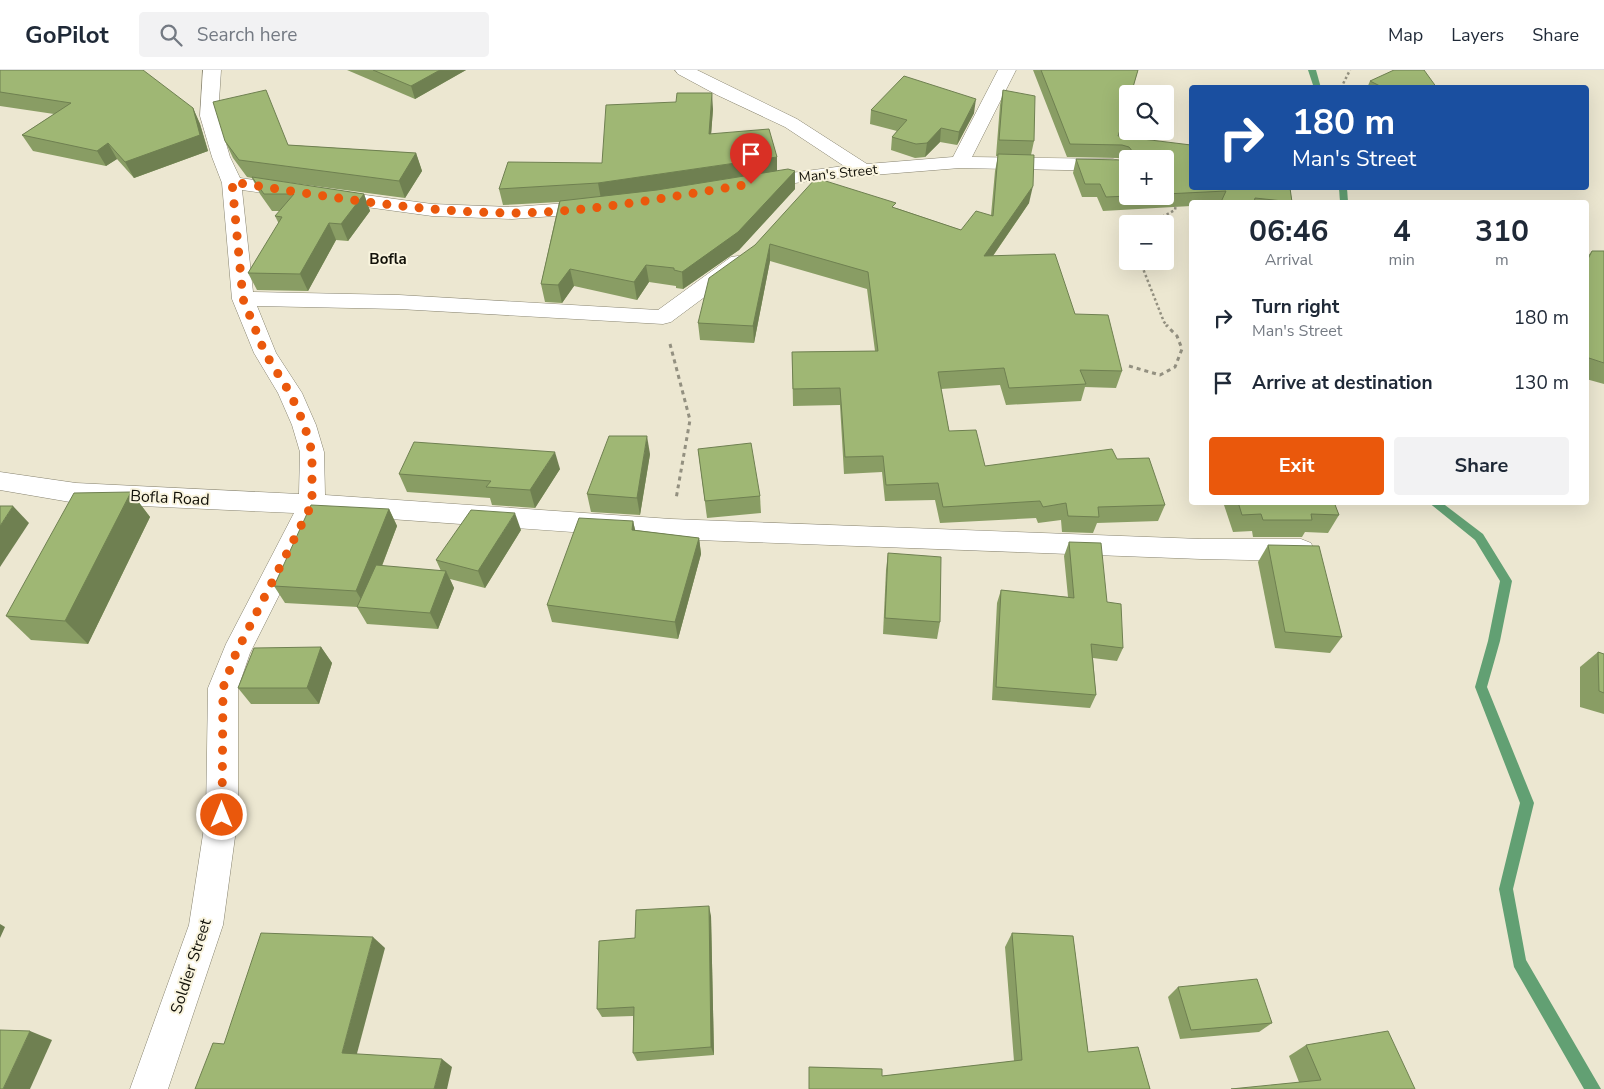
<!DOCTYPE html>
<meta charset="utf-8">
<style>
body{margin:0;font-family:"Nunito Sans",sans-serif;background:#f2f2f3;color:#1f2937;height:100vh;display:flex;flex-direction:column;font-size:19px;white-space:nowrap}
*{box-sizing:border-box;margin:0}
p{font-size:16px;color:#747a83}
.icon{flex:none;width:28px;height:28px;fill:none;stroke:currentColor;stroke-width:2;stroke-linecap:round;stroke-linejoin:round}
.map{position:relative;flex:1;overflow:hidden}
.details{position:absolute;left:1189px;top:130px;width:400px;height:305px;display:flex;flex-direction:column;background:#fff;border-radius:5px;box-shadow:0 5px 20px #0002}
.details>*{flex:none}
.top-card{position:absolute;left:1189px;top:15px;width:400px;height:105px;border-radius:5px;box-shadow:0 5px 20px #0002;background:#1a4fa0;color:#fff;overflow:hidden}
.fabs{position:absolute;left:1119px;top:15px;display:grid;gap:10px}
.fabs a{display:grid;place-items:center;width:55px;height:55px;border-radius:5px;background:#fff;box-shadow:0 5px 20px #0002;font-size:25px}
.pin{position:absolute;display:grid;place-items:center;width:42px;height:42px;color:#fff;margin:-51px -21px;border-radius:50% 50% 50% 0;rotate:-45deg;box-shadow:0 0 5px #0007}
.pin .icon{rotate:45deg}
.me{position:absolute;width:55px;margin:-28px;rotate:0deg;stroke-linejoin:round;filter:drop-shadow(0 0 4px #0008)}
.turn{display:flex;align-items:center;gap:18px;height:105px;padding:0 20px;font-size:22px}
.turn .icon{width:65px;height:65px;stroke-width:2.5}
.turn b{display:block;font-size:35px;line-height:42px}
.eta{display:flex;justify-content:space-evenly;align-items:center;height:85px;text-align:center}
.eta b{font-size:30px;font-weight:700;line-height:35px}
.primary-button{display:flex;gap:10px;margin-top:auto;padding:10px 20px}
.primary-button a{flex:1;height:58px;border-radius:5px;background:#ea580c;color:#fff;font-size:20px;font-weight:700;line-height:58px;text-align:center}
.primary-button a+a{background:#f2f2f3;color:#1f2937}
ul{padding:0;list-style:none}
li{display:flex;align-items:center;gap:15px;height:65px;padding:0 20px}
li div{flex:1}
li b{display:block;font-size:19px}
li em{font-style:normal}
header{display:flex;align-items:center;gap:30px;box-sizing:border-box;height:70px;padding:0 25px;background:#fff;border-bottom:1px solid #e0e1e3}
header strong{font-size:24px}
nav{display:flex;gap:28px;margin-inline-start:auto;font-size:18px}
.search{width:350px;height:45px;background:#f2f2f3;display:flex;align-items:center;gap:12px;box-sizing:border-box;padding:0 18px;border-radius:5px;color:#747a83;font-size:19px}
.map>svg:first-child{display:block}
.lines{fill:none;stroke-linecap:round;stroke-linejoin:round}
.stream{fill:#62a073;fill-rule:evenodd}
.minor-casing{stroke:#87836f;stroke-width:1}
.path-far1{stroke:#939080;stroke-width:2.5;stroke-dasharray:2.5 2.5;stroke-linecap:butt}
.path{stroke:#939080;stroke-width:3;stroke-dasharray:4 4;stroke-linecap:butt}
.minor{fill:#fff;fill-rule:evenodd}
.wall{fill:#899d64;fill-rule:evenodd}
.shaded-wall{fill:#6f8051}
.building{fill:#9fb774;stroke:#6f8051}
.route{stroke:#ea580c;stroke-width:9;stroke-dasharray:0 16.2}
.labels{text-anchor:middle;stroke-width:4;stroke-linejoin:round;paint-order:stroke}
.far-street-label{font-size:14px;fill:#121109;stroke:#f9f4de}
.far-neighbourhood-label{font-size:15px;font-weight:bold;fill:#121109;stroke:#f9f4de}
.street-label{font-size:16px;fill:#121109;stroke:#f9f4de}
</style>
<header>
<strong>GoPilot</strong>
<div class="search"><svg class="icon" aria-label="search" viewBox="0 0 24 24"><circle cx="10" cy="10" r="6"/><path d="M15 15l6 6"/></svg>Search here</div>
<nav><a>Map</a><a>Layers</a><a>Share</a></nav>
</header>
<div class="map">
<svg width="1604" height="1019" viewBox="0 0 1604 1019">
<rect width="100%" height="100%" fill="#ece7d1"/>
<g class="lines">
<g class="stream">
<polygon points="1308,0 1316,0 1321,18 1314,18"/>
<polygon points="1339,118 1347,118 1348,132 1340,132"/>
<polygon points="1428,432 1441,432 1483,464 1512,511 1500,571 1487,617 1534,733 1513,819 1526,890 1601,1019 1584,1019 1514,897 1499,819 1520,733 1475,617 1488,571 1500,511 1475,470"/>
</g>
<g class="minor-casing">
<g id="minor">
<polygon points="203,0 221,0 218,46 230,87 240,108 432,134 512,137 596,131 603,133 606,137 603,141 596,143 512,149 432,146 242,120 253,222 399,225 658,240 731,187 738,186 745,187 749,192 745,197 671,252 663,254 399,239 257,236 276,283 302,323 316,355 324,382 325,425 671,449 1201,469 1301,469 1311,473 1314,480 1311,487 1301,491 1201,489 671,469 320,444 250,583 238,618 238,745 223,855 168,1019 130,1019 189,855 206,745 208,618 226,574 294,443 76,433 0,420 0,402 76,413 299,424 300,382 292,355 278,323 254,283 232,229 222,113 212,87 200,46"/>
<polygon points="675,0 697,0 797,49 867,94 953,87 998,0 1016,0 972,87 1113,89 1120,91 1123,95 1120,99 1113,101 960,98 823,109 760,118 753,116 750,112 753,108 844,96 785,57 717,25 678,4"/>
</g>
</g>
<g class="path-far1">
<polyline points="1341,18 1350,0"/>
<polyline points="1149,154 1175,140 1176,133"/>
<polyline points="1140,191 1164,252 1168,256"/>
</g>
<g class="path">
<polyline points="670,274 690,350 676,429"/>
<polyline points="1129,296 1160,305 1175,297 1182,279 1177,266 1166,255"/>
</g>
<use href="#minor" class="minor"/>
</g>
<g class="wall">
<polygon points="0,0 193,38 200,54 208,81 134,108 117,89 106,96 33,81 22,65 54,44 0,36"/>
<polygon points="347,0 466,0 415,29"/>
<path d="M1033,0H1138L1119,66L1290,118L1292,132H1191V136L1103,141L1097,127H1082L1073,103L1076,89L1122,90H1124L1118,88L1067,87ZM1165,89V126H1128Z"/>
<polygon points="1370,11 1437,18 1367,18"/>
<polygon points="1003,20 1034,71 1031,85 1029,133 993,186 1075,244 1122,301 1116,318 1085,317 1081,331 1006,335 1000,315 941,319 949,361 985,396 1117,389 1165,435 1158,451 1097,453 1093,463 1062,462 1061,450 1038,453 1036,448 940,453 935,430 885,431 882,402 844,404 840,335 793,336 792,282 875,281 867,219 770,191 754,273 700,270 698,253 755,175 896,138 961,160 991,145 995,101 998,86 996,86 1000,35"/>
<polygon points="713,39 711,64 777,87 777,101 795,119 739,180 683,219 676,218 676,216 649,212 637,230 574,216 562,233 545,232 541,214 559,132 503,135 499,119 602,93"/>
<polygon points="871,40 974,43 957,75 940,72 925,87 915,88 891,80 892,67 897,61 870,54"/>
<polygon points="225,71 416,83 422,101 405,128 277,111 364,124 370,141 348,171 336,170 308,221 257,220 248,203 279,154 275,146 280,141 272,141 260,124 252,108 247,107 233,88"/>
<polygon points="1592,181 1604,181 1604,314 1586,309 1586,188"/>
<polygon points="698,379 760,426 761,443 707,448"/>
<polygon points="650,384 640,445 591,442 587,424"/>
<polygon points="560,399 535,438 492,435 490,428 407,422 399,404"/>
<polygon points="131,422 150,447 88,574 31,570 6,546"/>
<polygon points="1223,432 1334,432 1339,445 1328,463 1305,462 1302,467 1253,467 1252,461 1233,462"/>
<polygon points="389,439 397,456 382,496 441,501 436,490 521,460 485,518 450,509 454,518 438,559 367,554 357,537 358,537 285,533 274,516"/>
<polygon points="633,451 635,460 699,468 701,484 678,569 552,552 547,535"/>
<polygon points="1069,472 1107,532 1123,578 1117,591 1093,588 1096,625 1090,638 992,630 997,533 1001,520 1068,527 1064,486"/>
<polygon points="1268,475 1342,567 1330,583 1275,578 1258,492"/>
<polygon points="888,483 940,552 937,569 883,564 886,500"/>
<polygon points="321,577 332,593 319,634 251,634 238,618"/>
<polygon points="1598,582 1604,584 1604,644 1580,637 1580,597"/>
<polygon points="711,846 714,985 637,991 633,983 633,946 602,947 597,939 635,868"/>
<polygon points="1012,863 1073,866 1088,982 1138,977 1150,1019 809,1019 809,997 882,999 882,1006 1014,991 1005,877"/>
<polygon points="1178,917 1272,953 1259,962 1180,969 1168,927"/>
<polygon points="1306,975 1415,1019 1299,1012 1289,986"/>
</g>
<g class="shaded-wall">
<polygon points="440,0 466,0 415,29 411,16"/>
<polygon points="712,23 713,39 710,79 709,64"/>
<polygon points="976,29 974,43 957,75 959,62"/>
<polygon points="193,38 200,54 208,81 134,108 125,92"/>
<polygon points="941,58 940,72 925,87 927,73"/>
<polygon points="108,73 117,89 106,96 97,81"/>
<polygon points="416,83 422,101 405,128 399,111"/>
<polygon points="777,87 777,103 601,129 598,113"/>
<polygon points="795,101 795,119 739,180 683,219 682,202"/>
<polygon points="1033,116 1029,133 981,203 984,186"/>
<polygon points="364,124 370,141 348,171 341,154"/>
<polygon points="329,153 336,170 308,221 300,204"/>
<polygon points="770,174 770,191 754,273 753,256"/>
<polygon points="646,195 649,212 637,230 634,212"/>
<polygon points="570,199 574,216 562,233 558,215"/>
<polygon points="647,366 650,384 640,445 637,428"/>
<polygon points="555,382 560,399 535,438 530,420"/>
<polygon points="131,422 150,447 88,574 65,551"/>
<polygon points="13,436 29,453 0,497 0,456"/>
<polygon points="389,439 397,456 366,537 356,521"/>
<polygon points="515,443 521,460 485,518 478,501"/>
<polygon points="633,451 637,468 632,460"/>
<polygon points="699,468 701,484 678,569 675,552"/>
<polygon points="446,501 454,518 438,559 430,543"/>
<polygon points="321,577 332,593 319,634 307,618"/>
<polygon points="709,836 711,846 714,985 711,977"/>
<polygon points="0,854 5,857 0,868"/>
<polygon points="373,867 385,878 355,991 342,983"/>
<polygon points="30,961 52,970 30,1019 3,1019"/>
<polygon points="442,989 452,997 447,1019 434,1019"/>
</g>
<g class="building">
<polygon points="0,0 143,0 193,38 200,65 125,92 108,73 97,81 22,65 71,33 0,22"/>
<polygon points="373,0 440,0 411,16"/>
<polygon points="1041,0 1138,0 1131,24 1128,24 1128,36 1118,66 1191,75 1191,118 1290,118 1292,132 1255,128 1254,132 1221,132 1226,121 1165,124 1165,89 1128,89 1128,126 1106,127 1100,114 1085,114 1076,89 1122,90 1130,88 1133,82 1129,77 1122,75 1070,74"/>
<polygon points="1394,0 1424,0 1437,18 1384,18 1370,11"/>
<polygon points="904,6 976,29 959,62 941,58 927,73 916,74 892,67 907,50 871,40"/>
<polygon points="266,20 288,75 416,83 399,111 239,90 225,71 213,32"/>
<polygon points="1003,20 1035,26 1034,71 999,70"/>
<polygon points="677,23 712,23 709,64 769,59 777,87 598,113 499,119 508,92 602,93 606,35 676,32"/>
<polygon points="998,84 1034,85 1033,116 984,186 1055,184 1075,244 1108,245 1122,301 1080,300 1086,314 1009,318 1004,298 938,302 949,361 976,360 985,396 1112,379 1117,389 1149,388 1165,435 1098,437 1099,447 1068,446 1066,433 1043,437 1040,431 943,437 938,413 886,415 883,386 845,387 840,318 793,319 792,282 878,281 868,202 770,174 753,256 698,253 709,208 755,175 816,108 896,133 892,137 961,160 976,141 993,146"/>
<polygon points="788,99 795,101 738,162 682,202 674,200 674,198 646,195 634,212 570,199 558,215 541,214 560,131 657,120"/>
<polygon points="252,107 364,124 341,154 329,153 300,204 248,203 282,147 275,146 294,124 264,124"/>
<polygon points="1592,181 1604,181 1604,293 1586,287 1586,193"/>
<polygon points="609,366 647,366 637,428 587,424"/>
<polygon points="414,372 555,382 530,420 486,417 491,411 399,404"/>
<polygon points="751,373 760,426 705,431 698,379"/>
<polygon points="131,422 65,551 6,546 74,423"/>
<polygon points="1238,432 1334,432 1339,445 1311,444 1312,450 1263,450 1261,444 1242,445"/>
<polygon points="311,435 389,439 356,521 274,516"/>
<polygon points="0,436 13,436 0,456"/>
<polygon points="471,440 515,443 478,501 436,490"/>
<polygon points="579,448 633,451 632,460 699,468 675,552 547,535"/>
<polygon points="1069,472 1101,473 1107,532 1121,534 1123,578 1091,574 1096,625 996,617 1001,520 1074,528"/>
<polygon points="1268,475 1319,476 1342,567 1285,562"/>
<polygon points="888,483 941,487 940,552 885,548"/>
<polygon points="376,495 446,501 430,543 357,537"/>
<polygon points="321,577 307,618 238,618 254,578"/>
<polygon points="1598,582 1604,584 1604,623 1599,621"/>
<polygon points="709,836 711,977 633,983 634,937 597,939 599,871 635,868 636,840"/>
<polygon points="261,863 373,867 342,983 442,989 434,1019 195,1019 213,973 224,974"/>
<polygon points="1012,863 1073,866 1088,982 1138,977 1150,1019 809,1019 809,997 882,999 882,1006 1022,990"/>
<polygon points="1257,909 1272,953 1191,960 1178,917"/>
<polygon points="0,960 30,961 3,1019 0,1019"/>
<polygon points="1388,961 1415,1019 1231,1019 1321,1010 1306,975"/>
</g>
<g class="lines">
<path class="route" d="M222,745L223,618L236,583L312,434V382L304,354L290,323L265,283L243,229L232,112C324,126 417,142 510,143C591,143 672,126 751,114"/>
</g>
<g class="labels">
<g class="far-street-label">
<text transform="translate(838 103) rotate(-6)" y="5">Man's Street</text>
</g>
<g class="far-neighbourhood-label">
<text x="388" y="194">Bofla</text>
</g>
<g class="street-label">
<text transform="translate(170 427) rotate(3)" y="6">Bofla Road</text>
<text transform="translate(190 896) rotate(-72)" y="6">Soldier Street</text>
</g>
</g>
</svg>
<div class="fabs">
<a><svg class="icon" aria-label="search" viewBox="0 0 24 24"><circle cx="10" cy="10" r="6"/><path d="M15 15l6 6"/></svg></a>
<a>+</a>
<a>−</a>
</div>
<div class="pin" style="left:751px;top:114px;background:#d93025"><svg class="icon" aria-label="arrive" viewBox="0 0 24 24"><path d="M6 21V4h12l-3 4 3 4H6"/></svg></div>
<svg class="me" style="left:222px;top:745px" viewBox="-20 -20 40 40"><circle r="17" fill="#ea580c" stroke="#fff" stroke-width="3"/><path d="M0-11L8 9 0 5-8 9z" fill="#fff"/></svg>
<div class="top-card">
<div class="turn"><svg class="icon" aria-label="right" viewBox="0 0 24 24"><path d="M7 20v-9h11M14 6l5 5-5 5"/></svg><div><b>180 m</b>Man's Street</div></div>
</div>
<section class="details">
<div class="eta">
<div><b>06:46</b><p>Arrival</p></div>
<div><b>4</b><p>min</p></div>
<div><b>310</b><p>m</p></div>
</div>
<ul>
<li><svg class="icon" aria-label="right" viewBox="0 0 24 24"><path d="M7 20v-9h11M14 6l5 5-5 5"/></svg><div><b>Turn right</b><p>Man's Street</p></div><em>180 m</em></li>
<li><svg class="icon" aria-label="arrive" viewBox="0 0 24 24"><path d="M6 21V4h12l-3 4 3 4H6"/></svg><div><b>Arrive at destination</b></div><em>130 m</em></li>
</ul>
<div class="primary-button"><a>Exit</a><a>Share</a></div>
</section>
</div>
